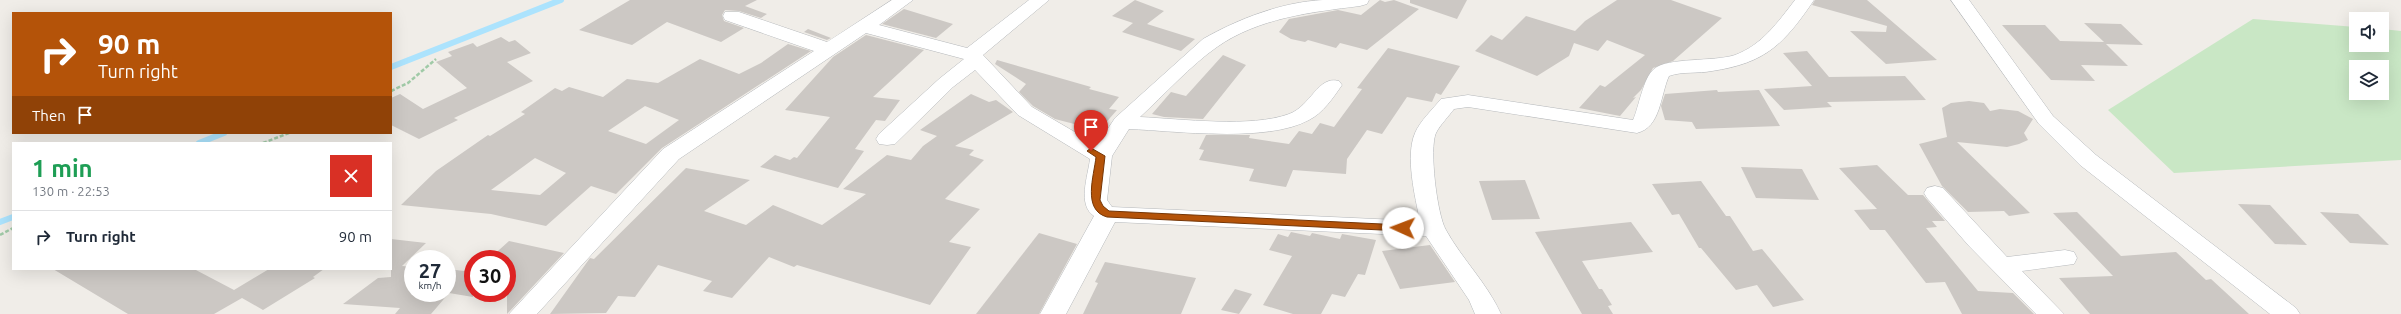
<!DOCTYPE html>
<meta charset="utf-8">
<style>
body{margin:0;font-family:Ubuntu,sans-serif;background:#f2f2f3;color:#1f2937;height:100vh;display:flex;flex-direction:column;font-size:15px;white-space:nowrap}
*{box-sizing:border-box;margin:0}
p{font-size:13px;color:#747a83}
.icon{flex:none;width:22px;height:22px;fill:none;stroke:currentColor;stroke-width:2;stroke-linecap:round;stroke-linejoin:round}
.map{position:relative;flex:1;overflow:hidden}
.drawer{position:absolute;left:12px;top:142px;width:380px;height:128px;display:flex;flex-direction:column;background:#fff;border-radius:0px;box-shadow:0 4px 16px #0002}
.drawer>*{flex:none}
.guide{position:absolute;left:12px;top:12px;width:380px;height:122px;border-radius:0px;box-shadow:0 4px 16px #0002;background:#b45309;color:#fff;overflow:hidden}
.controls{position:absolute;left:2349px;top:12px;display:grid;gap:8px}
.controls a{display:grid;place-items:center;width:40px;height:40px;border-radius:0px;background:#fff;box-shadow:0 4px 16px #0002;font-size:20px}
.speed{position:absolute;left:404px;top:250px;display:flex;gap:8px;font-size:20px;font-weight:700;text-align:center}
.speed>*{display:grid;place-content:center;width:52px;height:52px;border-radius:50%;background:#fff;box-shadow:0 4px 16px #0002;line-height:1}
.speed small{font-size:10px;font-weight:400}
.speed .limit{border:6px solid #d22;background:#fff;color:#111}
.pin{position:absolute;display:grid;place-items:center;width:34px;height:34px;color:#fff;margin:-41px -17px;border-radius:50% 50% 50% 0;rotate:-45deg;box-shadow:0 0 4px #0007}
.pin .icon{rotate:45deg}
.me{position:absolute;width:44px;margin:-22px;rotate:272deg;stroke-linejoin:round;filter:drop-shadow(0 0 3px #0008)}
.turn{display:flex;align-items:center;gap:14px;height:84px;padding:0 20px;font-size:18px}
.turn .icon{width:52px;height:52px;stroke-width:2.5}
.turn b{display:block;font-size:28px;line-height:34px}
.then{display:flex;align-items:center;height:38px;padding:0 20px;background:#0003;gap:8px;font-size:15px}
.round{display:grid;place-items:center;flex:none;width:42px;height:42px;border-radius:0px;background:#f2f2f3}
.summary{display:flex;align-items:center;justify-content:space-between;height:68px;padding:0 20px}
h1{font-size:24px;font-weight:700;line-height:30px;color:#1e9e55}
ul{padding:0;list-style:none}
li{display:flex;align-items:center;gap:12px;height:52px;padding:0 20px;border-top:1px solid #e0e1e3}
li div{flex:1}
li b{display:block;font-size:15px}
li em{font-style:normal}
.map>svg:first-child{display:block}
.green{fill:#c9e7c5;fill-rule:evenodd}
.lines{fill:none;stroke-linecap:round;stroke-linejoin:round}
.stream{stroke:#ace3fd;stroke-width:6}
.building{fill:#ccc8c4;fill-rule:evenodd}
.minor-casing{stroke:#b5b8bb;stroke-width:1}
.path{stroke:#a0caa7;stroke-width:2.5;stroke-dasharray:4 2;stroke-linecap:butt}
.minor{fill:#fff;fill-rule:evenodd}
.route{fill:#b45309;stroke:#753606}
</style>
<div class="map">
<svg width="2401" height="314" viewBox="0 0 2401 314">
<rect width="100%" height="100%" fill="#f0ede8"/>
<path class="green" d="M2253,19L2356,27V45H2382V29L2401,31V160L2174,173L2108,110ZM2356,67H2382V93H2356Z"/>
<g class="lines">
<g class="stream">
<polyline points="391,67 561,0"/>
<polyline points="199,143 224,133"/>
<polyline points="0,222 13,217"/>
</g>
</g>
<g class="building">
<polygon points="630,0 757,0 745,6 767,14 761,18 739,11 725,10 722,15 724,21 744,28 721,42 667,22 632,45 579,30"/>
<polygon points="1135,0 1164,11 1147,24 1195,39 1181,51 1122,32 1133,23 1112,16"/>
<polygon points="1380,0 1385,2 1394,0 1419,9 1367,50 1340,43 1336,48 1308,40 1305,42 1291,39 1279,32 1289,19 1338,10 1361,15"/>
<polygon points="1410,0 1467,0 1457,19 1410,3"/>
<polygon points="1617,0 1671,0 1722,18 1673,61 1653,68 1641,90 1633,98 1636,97 1620,116 1579,108 1600,85 1605,87 1645,55 1607,40 1598,51 1574,43 1569,56 1537,76 1475,51 1491,35 1502,40 1526,16 1575,31 1585,21"/>
<polygon points="1815,0 1867,0 1937,60 1886,64 1850,31 1886,32 1887,26 1812,5"/>
<polygon points="904,9 953,24 936,38 882,24"/>
<polygon points="2084,23 2121,24 2143,45 2106,44 2128,66 2081,65 2095,81 2051,80 2002,25 2045,25 2060,41 2104,42"/>
<polygon points="808,29 831,38 827,40 804,32"/>
<polygon points="866,35 924,50 873,97 900,100 885,121 876,120 855,149 864,151 838,188 760,167 775,155 790,160 794,157 797,158 830,117 785,110 833,57"/>
<polygon points="501,37 509,42 515,40 531,53 507,62 533,81 454,118 458,120 419,139 391,125 391,98 400,94 423,109 467,88 436,62 452,56 448,52 473,43 477,47"/>
<path d="M788,44L811,51L662,148L616,194L591,186L546,226L491,214L401,205L436,171L488,135L490,136L525,114L521,112L555,88L562,91L569,87L603,97L627,79L658,83L700,59L739,74L761,63ZM645,106L679,120L646,144L608,131ZM535,158L566,173L540,195L491,190Z"/>
<polygon points="1388,48 1460,66 1441,95 1436,93 1432,102 1407,97 1382,134 1367,130 1347,159 1346,174 1293,170 1286,187 1249,181 1254,169 1199,160 1204,150 1199,149 1206,135 1250,135 1249,138 1289,144 1299,131 1312,134 1320,123 1334,127 1362,89 1357,88"/>
<polygon points="1807,51 1829,77 1905,76 1926,100 1827,102 1832,107 1784,110 1764,89 1812,86 1783,53"/>
<polygon points="1223,55 1246,65 1203,119 1164,117 1152,114 1171,92 1186,96"/>
<polygon points="997,60 1091,87 1089,89 1119,97 1109,109 1117,110 1103,126 1086,121 1082,126 1055,119 1033,106 1019,92 1026,84 995,64"/>
<polygon points="1717,90 1718,92 1759,90 1780,126 1696,129 1692,122 1665,120 1661,106 1665,94"/>
<polygon points="971,94 989,102 996,100 1013,112 955,146 974,150 969,155 984,160 945,199 980,209 949,242 971,247 930,305 797,265 794,267 769,257 732,298 703,291 712,281 658,265 635,297 618,296 606,313 550,314 590,258 594,259 686,168 750,180 704,211 746,225 773,205 822,225 866,194 843,189 887,155 911,160 923,146 937,136 920,130"/>
<polygon points="1969,101 1984,103 1990,111 2000,109 2018,111 2033,119 2024,133 2028,140 2019,144 2007,147 1957,142 2030,213 2009,216 2004,211 1968,212 1942,186 1919,144 1947,137 1942,108 1951,103"/>
<polygon points="1877,165 1908,195 1923,195 1945,221 1932,221 1937,227 1926,228 1978,291 2013,293 2034,314 1962,314 1945,282 1926,283 1885,230 1870,230 1854,210 1877,209 1839,168"/>
<polygon points="1741,167 1802,169 1819,200 1756,198"/>
<polygon points="1525,180 1540,219 1492,220 1479,181"/>
<polygon points="1701,181 1726,216 1730,216 1753,251 1762,249 1804,300 1773,307 1757,285 1736,290 1701,248 1699,248 1679,214 1672,215 1652,184"/>
<polygon points="2238,204 2270,205 2307,245 2275,244"/>
<polygon points="2077,212 2121,256 2176,252 2206,280 2211,279 2249,314 2090,314 2059,278 2113,276 2053,213"/>
<polygon points="2320,212 2358,214 2389,245 2350,243"/>
<polygon points="1631,222 1653,252 1582,261 1599,289 1602,289 1612,305 1608,306 1613,314 1582,314 1535,232"/>
<polygon points="1291,232 1310,236 1312,233 1340,239 1342,234 1376,240 1365,275 1358,274 1345,297 1332,294 1321,314 1293,314 1263,305 1292,256 1269,250 1278,234 1288,237"/>
<polygon points="1039,233 1077,244 1039,314 976,314"/>
<polygon points="391,239 426,243 402,266 413,267 413,293 448,293 447,269 473,272 473,297 449,293 431,314 395,314 400,308 343,304 378,278 391,277"/>
<polygon points="509,241 564,253 507,314 507,259 489,259"/>
<polygon points="1430,245 1455,282 1400,289 1382,251"/>
<polygon points="1105,262 1196,278 1181,314 1083,314 1098,283 1095,282"/>
<polygon points="53,269 194,269 234,290 269,269 324,269 313,277 315,278 263,310 242,298 214,314 128,314"/>
<polygon points="1235,289 1252,294 1239,314 1221,310"/>
</g>
<g class="lines">
<g class="minor-casing">
<g id="minor">
<path d="M892,0H913L879,25L967,48L1029,0H1049L983,55L1032,107L1097,145L1115,118L1203,39C1238,19 1282,2 1323,0C1338,0 1354,0 1369,0L1367,4L1360,6C1312,12 1258,18 1217,47C1191,65 1164,95 1140,117C1182,119 1251,128 1289,114C1311,106 1318,75 1339,81L1342,85C1333,98 1323,113 1309,120C1267,143 1176,131 1129,129L1112,156L1107,200L1112,207L1420,221C1415,197 1405,156 1415,133C1420,121 1433,109 1441,99L1468,95L1633,120C1639,107 1643,78 1654,69C1668,57 1714,62 1735,55C1762,45 1778,22 1795,0H1814C1784,44 1766,63 1712,71C1698,74 1683,71 1669,76C1660,96 1661,127 1637,133L1468,107L1454,109C1449,116 1440,125 1436,133C1429,148 1437,215 1446,230C1462,259 1487,283 1501,314H1475L1469,300L1426,236L1115,222L1066,314H1040L1094,216C1077,205 1088,176 1090,159L1018,115L975,70L953,87L895,144L887,145L879,144L876,139L879,134L939,79L964,59L866,33L679,159L537,314H509L663,149L814,51L725,20L723,16L725,12H739L827,42Z"/>
<polygon points="1951,0 1969,0 2053,116 2096,155 2296,308 2300,314 2270,314 2080,165 2039,124"/>
<polygon points="1935,186 1943,188 2007,257 2065,250 2074,252 2077,258 2074,264 2022,271 2064,314 2036,314 1969,246 1927,198 1924,193 1927,188"/>
</g>
</g>
<g class="path">
<polyline points="391,91 408,83 436,59"/>
<polyline points="263,143 289,133"/>
<polyline points="0,235 13,228"/>
</g>
<use href="#minor" class="minor"/>
</g>
<path class="route" d="M1091,148L1105,156L1100,200L1103,206L1109,211L1403,225L1407,228L1403,231L1107,217C1082,210 1094,176 1096,157L1087,151Z"/>
</svg>
<div class="controls">
<a><svg class="icon" aria-label="sound" viewBox="0 0 24 24"><path d="M4 9h4l5-4v14l-5-4H4zM17 9q2 3 0 6"/></svg></a>
<a><svg class="icon" aria-label="layers" viewBox="0 0 24 24"><path d="M12 4l9 5-9 5-9-5zM3 14l9 5 9-5"/></svg></a>
</div>
<div class="speed"><div>27<small>km/h</small></div><div class="limit">30</div></div>
<div class="pin" style="left:1091px;top:151px;background:#d93025"><svg class="icon" aria-label="arrive" viewBox="0 0 24 24"><path d="M6 21V4h12l-3 4 3 4H6"/></svg></div>
<svg class="me" style="left:1403px;top:228px" viewBox="-20 -20 40 40"><circle r="19" fill="#fff"/><path d="M0-13L10 11 0 6-10 11z" fill="#b45309"/></svg>
<div class="guide">
<div class="turn"><svg class="icon" aria-label="right" viewBox="0 0 24 24"><path d="M7 20v-9h11M14 6l5 5-5 5"/></svg><div><b>90 m</b>Turn right</div></div>
<div class="then">Then<svg class="icon" aria-label="arrive" viewBox="0 0 24 24"><path d="M6 21V4h12l-3 4 3 4H6"/></svg></div>
</div>
<section class="drawer">
<div class="summary"><div><h1>1 min</h1><p>130 m · 22:53</p></div><a class="round" style="background:#d93025;color:#fff"><svg class="icon" aria-label="close" viewBox="0 0 24 24"><path d="M6 6l12 12M18 6L6 18"/></svg></a></div>
<ul>
<li><svg class="icon" aria-label="right" viewBox="0 0 24 24"><path d="M7 20v-9h11M14 6l5 5-5 5"/></svg><div><b>Turn right</b></div><em>90 m</em></li>
</ul>
</section>
</div>
